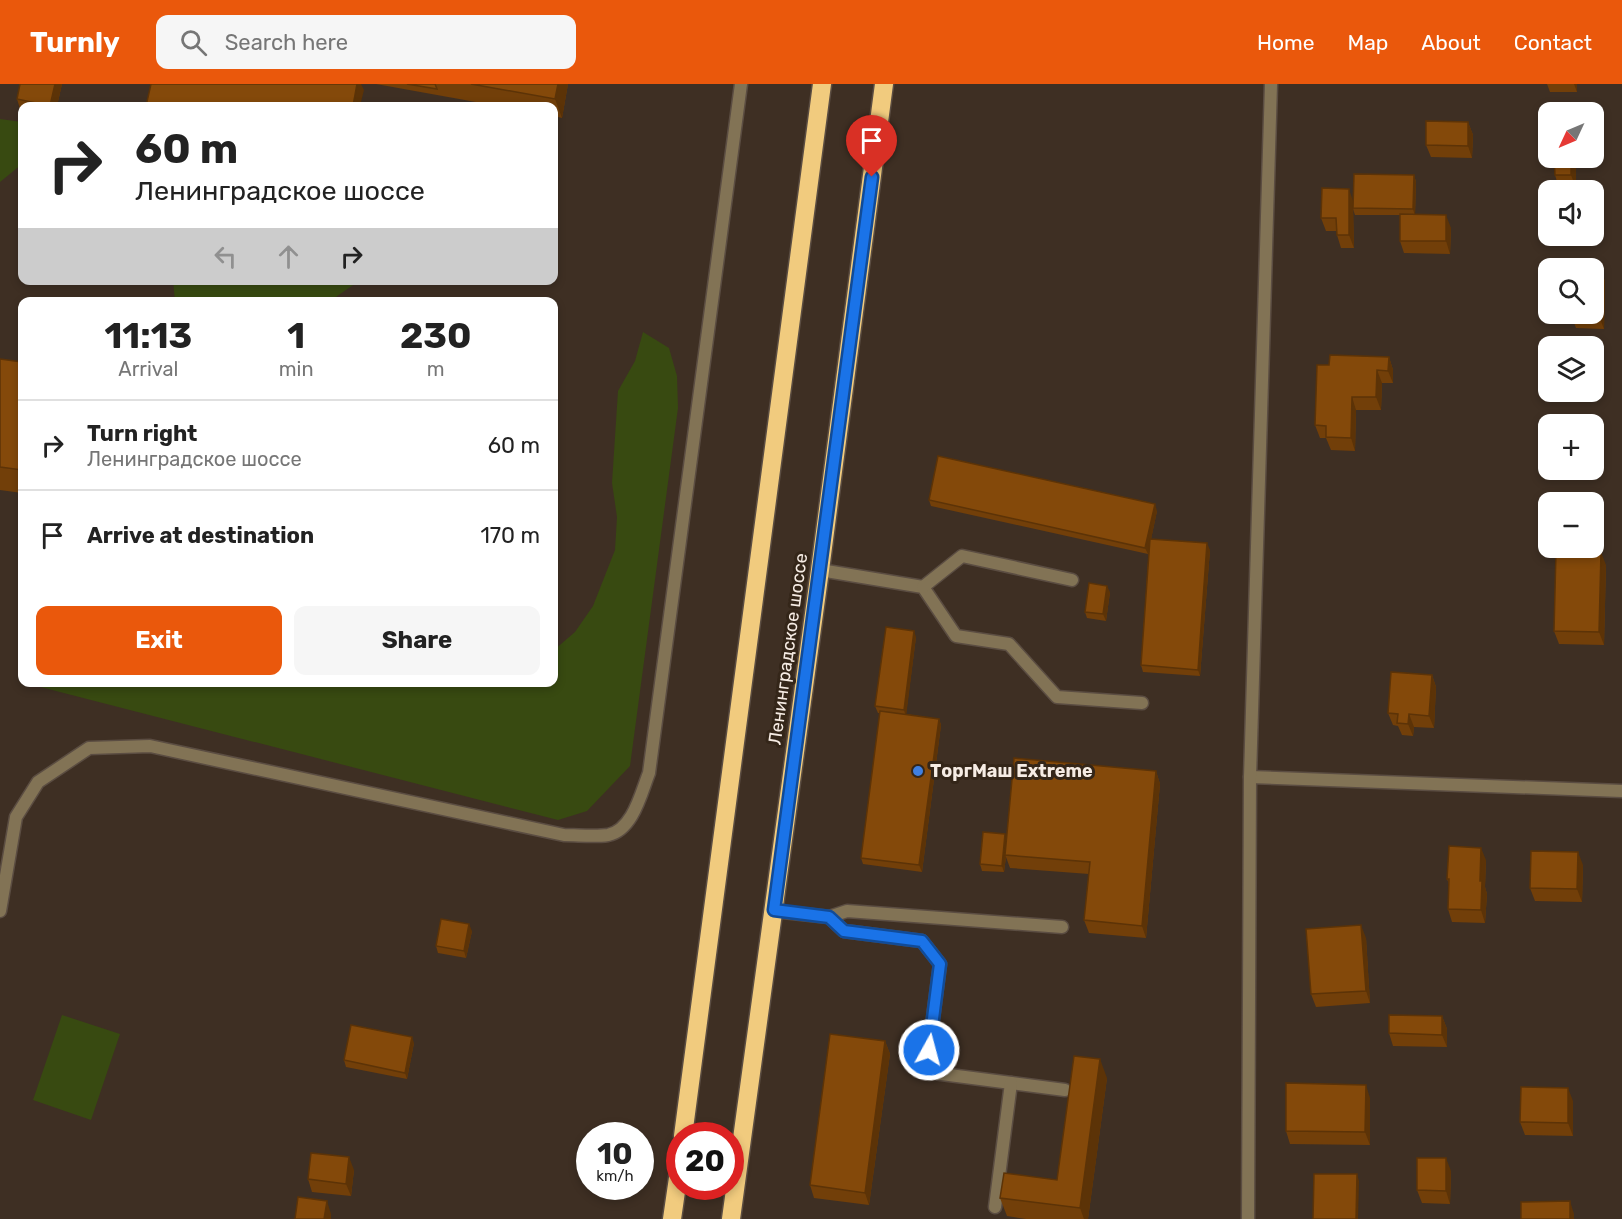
<!DOCTYPE html>
<meta charset="utf-8">
<style>
body{margin:0;font-family:Rubik,sans-serif;background:#f6f6f6;color:#222;height:100vh;display:flex;flex-direction:column;font-size:22px;white-space:nowrap}
*{box-sizing:border-box;margin:0}
p{font-size:20px;color:#767676}
.icon{flex:none;width:33px;height:33px;fill:none;stroke:currentColor;stroke-width:2;stroke-linecap:round;stroke-linejoin:round}
.map{position:relative;flex:1;overflow:hidden}
.sheet{position:absolute;left:18px;top:213px;width:540px;height:390px;display:flex;flex-direction:column;background:#fff;border-radius:12px;box-shadow:0 3px 9px #0003}
.sheet>*{flex:none}
.guide{position:absolute;left:18px;top:18px;width:540px;height:183px;border-radius:12px;box-shadow:0 3px 9px #0003;background:#fff;color:#222;overflow:hidden}
.needle{width:39px;rotate:226deg}
.buttons{position:absolute;left:1538px;top:18px;display:grid;gap:12px}
.buttons a{display:grid;place-items:center;width:66px;height:66px;border-radius:12px;background:#fff;box-shadow:0 3px 9px #0003;font-size:30px}
.speed{position:absolute;left:576px;top:1038px;display:flex;gap:12px;font-size:30px;font-weight:700;text-align:center}
.speed>*{display:grid;place-content:center;width:78px;height:78px;border-radius:50%;background:#fff;box-shadow:0 3px 9px #0003;line-height:1}
.speed small{font-size:15px;font-weight:400}
.speed .limit{border:9px solid #d22;background:#fff;color:#111}
.pin{position:absolute;display:grid;place-items:center;width:51px;height:51px;color:#fff;margin:-62px -26px;border-radius:50% 50% 50% 0;rotate:-45deg;box-shadow:0 0 6px #0007}
.pin .icon{rotate:45deg}
.me{position:absolute;width:66px;margin:-33px;rotate:7deg;stroke-linejoin:round;filter:drop-shadow(0 0 4px #0008)}
.turn{display:flex;align-items:center;gap:21px;height:126px;padding:0 18px;font-size:27px}
.turn .icon{width:78px;height:78px;stroke-width:2.5}
.turn b{display:block;font-size:42px;line-height:51px}
.lanes{display:flex;align-items:center;height:57px;padding:0 18px;background:#0003;justify-content:center;gap:30px;direction:ltr}
.lanes .off{opacity:.35}
.eta{display:flex;justify-content:space-evenly;align-items:center;height:102px;text-align:center}
.eta b{font-size:36px;font-weight:700;line-height:42px}
.cta{display:flex;gap:12px;margin-top:auto;padding:12px 18px}
.cta a{flex:1;height:69px;border-radius:12px;background:#ea580c;color:#fff;font-size:24px;font-weight:700;line-height:69px;text-align:center}
.cta a+a{background:#f6f6f6;color:#222}
ul{padding:0;list-style:none}
li{display:flex;align-items:center;gap:18px;height:90px;padding:0 18px;border-top:2px solid #e0e0e0}
li div{flex:1}
li b{display:block;font-size:22px}
li em{font-style:normal}
header{display:flex;align-items:center;gap:36px;box-sizing:border-box;height:84px;padding:0 30px;background:#ea580c;color:#fff}
header strong{font-size:28px}
nav{display:flex;gap:33px;margin-inline-start:auto;font-size:21px}
.search{width:420px;height:54px;background:#f6f6f6;display:flex;align-items:center;gap:15px;box-sizing:border-box;padding:0 21px;border-radius:12px;color:#767676;font-size:22px}
.map>svg:first-child{display:block}
.green{fill:#384a11}
.lines{fill:none;stroke-linecap:round;stroke-linejoin:round}
.lane-casing{stroke:#5b4d42;stroke-width:15}
.street-casing{stroke:#5b4d42;stroke-width:15}
.highway-casing{stroke:#5b4d42;stroke-width:21}
.lane{stroke:#827355;stroke-width:12}
.street{stroke:#827355;stroke-width:12}
.highway{stroke:#f1cb7e;stroke-width:18}
.wall{fill:#723f09}
.shaded-wall{fill:#5c3307}
.building{fill:#84490a;stroke:#5c3307;stroke-width:1.5}
.route-casing{stroke:#114b97;stroke-width:15}
.route{stroke:#1a73e8;stroke-width:10}
.shop-dot{fill:#3f7fe0;stroke:#342619;stroke-width:2}
.labels{text-anchor:middle;stroke-width:6;stroke-linejoin:round;paint-order:stroke}
.street-label{font-size:18px;fill:#f6ece4;stroke:#342619}
.poi-label{font-size:18px;font-weight:bold;fill:#f6ece4;stroke:#342619;text-anchor:start}
</style>
<header>
<strong>Turnly</strong>
<div class="search"><svg class="icon" aria-label="search" viewBox="0 0 24 24"><circle cx="10" cy="10" r="6"/><path d="M15 15l6 6"/></svg>Search here</div>
<nav><a>Home</a><a>Map</a><a>About</a><a>Contact</a></nav>
</header>
<div class="map">
<svg width="1622" height="1135" viewBox="0 0 1622 1135">
<rect width="100%" height="100%" fill="#3e2f23"/>
<g class="green">
<polygon points="0,35 22,38 22,80 0,98"/>
<polygon points="173,197 173,196 359,197 330,217 175,217"/>
<polygon points="643,248 669,264 677,292 678,324 630,682 587,727 558,736 25,599 554,598 554,566 575,548 593,522 615,466 617,433 612,399 618,307 635,277"/>
<polygon points="62,931 120,950 91,1036 33,1016"/>
</g>
<g class="lines">
<g class="lane-casing">
<g id="lane">
<polyline points="820,486 923,503 956,552 1009,560 1057,613 1142,619"/>
<polyline points="923,503 962,472 1072,496"/>
<polyline points="774,827 829,833 844,847 922,857 940,880 926,988 1065,1006"/>
<polyline points="829,833 847,827 1062,843"/>
<polyline points="995,1123 1011,999"/>
</g>
</g>
<g class="street-casing">
<g id="street">
<polyline points="1250,693 1622,707"/>
<path d="M0,827L16,733L38,698L89,664L150,662L564,751C578,751 594,753 608,751C633,746 641,709 649,689L741,0"/>
<polyline points="1248,1135 1250,693 1271,0"/>
</g>
</g>
<g class="highway-casing">
<g id="highway">
<polyline points="683,1052 822,0"/>
<polyline points="672,1135 680,1080"/>
<polyline points="731,1135 820,486 884,0"/>
</g>
</g>
<use href="#lane" class="lane"/>
<use href="#street" class="street"/>
<use href="#highway" class="highway"/>
</g>
<g class="wall">
<polygon points="20,0 62,0 57,22 22,22 22,28 21,28 17,15"/>
<polygon points="376,0 568,0 562,34 554,32 554,22 498,22"/>
<polygon points="1547,0 1577,0 1577,8 1550,8"/>
<polygon points="1468,38 1473,51 1472,74 1431,73 1426,61"/>
<polygon points="1554,74 1573,74 1576,82 1576,104 1559,104 1555,91"/>
<polygon points="1414,91 1416,98 1415,131 1451,144 1450,170 1404,169 1400,157 1400,131 1355,131 1353,125 1354,164 1341,164 1337,151 1337,147 1326,147 1321,134 1353,117"/>
<polygon points="1601,185 1605,198 1604,245 1576,244 1571,231"/>
<polygon points="1389,273 1393,286 1393,299 1382,299 1381,326 1356,326 1355,367 1331,366 1326,354 1320,354 1315,341 1329,281"/>
<polygon points="0,275 22,278 22,409 0,406"/>
<polygon points="929,416 1157,427 1151,455 1210,466 1200,592 1143,588 1141,581 1149,463 1148,470 931,422"/>
<polygon points="1606,481 1604,561 1559,560 1554,547"/>
<polygon points="1110,508 1106,537 1087,534 1085,528"/>
<polygon points="916,553 906,630 939,635 941,641 922,788 863,780 861,774 880,629 878,629 875,622"/>
<polygon points="1432,591 1436,603 1434,644 1414,643 1413,652 1402,651 1398,642 1393,641 1388,629"/>
<polygon points="1156,687 1160,700 1146,854 1089,849 1084,836 1089,790 1010,784 1006,773 1004,788 982,787 980,780 1006,755"/>
<polygon points="1486,776 1485,803 1487,810 1485,839 1452,838 1448,825 1449,800 1447,795"/>
<polygon points="1583,781 1582,818 1535,817 1530,804"/>
<polygon points="472,847 466,874 438,869 436,862"/>
<polygon points="1366,854 1370,919 1316,923 1311,910"/>
<polygon points="1442,932 1447,945 1447,963 1393,962 1389,949"/>
<polygon points="885,957 890,970 869,1121 814,1114 810,1101"/>
<polygon points="414,959 407,995 346,983 344,976"/>
<polygon points="1107,994 1088,1135 1026,1135 1007,1132 1000,1114 1057,1096"/>
<polygon points="1370,1014 1370,1061 1290,1060 1286,1047"/>
<polygon points="1573,1017 1573,1052 1525,1051 1520,1038"/>
<polygon points="354,1086 351,1112 312,1108 308,1095"/>
<polygon points="1451,1087 1450,1120 1422,1119 1417,1106"/>
</g>
<g class="shaded-wall">
<polygon points="55,0 62,0 57,22 51,22"/>
<polygon points="357,0 361,0 364,6 360,22 353,22"/>
<polygon points="558,0 568,0 562,34 555,15"/>
<polygon points="1574,0 1577,0 1577,8"/>
<polygon points="1468,38 1473,51 1472,74 1468,62"/>
<polygon points="1571,74 1573,74 1576,82 1576,104 1571,91"/>
<polygon points="1414,91 1416,98 1415,132 1413,125"/>
<polygon points="1349,105 1353,117 1354,164 1349,151"/>
<polygon points="1446,131 1451,144 1450,170 1446,157"/>
<polygon points="1601,185 1605,198 1604,245 1599,232"/>
<polygon points="1389,273 1393,286 1393,299 1388,287"/>
<polygon points="1377,286 1382,299 1381,326 1376,313"/>
<polygon points="1352,313 1356,326 1355,367 1351,354"/>
<polygon points="1155,420 1157,427 1148,470 1145,464"/>
<polygon points="1207,459 1210,466 1200,592 1198,586"/>
<polygon points="1601,468 1606,481 1604,561 1599,548"/>
<polygon points="1107,502 1110,508 1106,537 1103,530"/>
<polygon points="914,547 916,553 906,633 904,626"/>
<polygon points="1432,591 1436,603 1434,644 1429,632"/>
<polygon points="1409,630 1414,643 1413,652 1408,640"/>
<polygon points="939,635 941,641 922,788 919,781"/>
<polygon points="1156,687 1160,700 1146,854 1142,842"/>
<polygon points="1005,750 1007,757 1005,771 1006,773 1004,788 1002,782"/>
<polygon points="1481,764 1486,776 1485,803 1487,810 1485,839 1481,826 1480,797"/>
<polygon points="1578,768 1583,781 1582,818 1577,805"/>
<polygon points="469,840 472,847 466,874 464,867"/>
<polygon points="1361,841 1366,854 1370,919 1366,907"/>
<polygon points="1442,932 1447,945 1447,963 1442,951"/>
<polygon points="412,953 414,959 407,995 405,989"/>
<polygon points="885,957 890,970 869,1121 865,1109"/>
<polygon points="1100,975 1107,994 1088,1135 1084,1135 1080,1124"/>
<polygon points="1366,1001 1370,1014 1370,1061 1365,1048"/>
<polygon points="1568,1004 1573,1017 1573,1052 1568,1039"/>
<polygon points="349,1073 354,1086 351,1112 346,1100"/>
<polygon points="1446,1074 1451,1087 1450,1120 1446,1107"/>
<polygon points="1357,1090 1359,1097 1358,1135 1356,1135"/>
<polygon points="327,1117 331,1130 331,1135 324,1135"/>
<polygon points="1570,1117 1574,1130 1574,1135 1570,1135"/>
</g>
<g class="building">
<polygon points="20,0 55,0 50,22 17,15"/>
<polygon points="151,0 357,0 353,22 146,22"/>
<polygon points="407,0 435,0 437,5"/>
<polygon points="471,0 558,0 555,15"/>
<polygon points="1426,37 1468,38 1468,62 1426,61"/>
<polygon points="1554,74 1571,74 1571,91 1555,91"/>
<polygon points="1354,90 1414,91 1413,125 1353,124"/>
<polygon points="1322,104 1349,105 1349,151 1337,151 1336,134 1321,134"/>
<polygon points="1400,130 1446,131 1446,157 1400,157"/>
<polygon points="1593,185 1601,185 1599,232 1571,231 1571,230 1593,230"/>
<polygon points="1330,271 1389,273 1388,287 1377,286 1376,313 1352,313 1351,354 1326,353 1326,342 1315,341 1317,281 1329,281"/>
<polygon points="0,275 22,278 22,386 0,383"/>
<polygon points="938,372 1155,420 1145,464 929,416"/>
<polygon points="1150,455 1207,459 1198,586 1141,581"/>
<polygon points="1556,467 1601,468 1599,548 1554,547"/>
<polygon points="1089,499 1107,502 1103,530 1085,528"/>
<polygon points="886,543 914,547 904,626 875,622"/>
<polygon points="1391,588 1432,591 1429,632 1409,630 1408,640 1397,639 1398,630 1388,629"/>
<polygon points="880,627 939,635 919,781 861,774"/>
<polygon points="1014,674 1156,687 1142,842 1084,836 1090,778 1005,771"/>
<polygon points="983,748 1005,750 1002,782 980,780"/>
<polygon points="1449,762 1481,764 1480,797 1482,797 1481,826 1448,825 1449,795 1447,795"/>
<polygon points="1531,767 1578,768 1577,805 1530,804"/>
<polygon points="441,835 469,840 464,867 436,862"/>
<polygon points="1361,841 1366,907 1311,910 1306,845"/>
<polygon points="1389,931 1442,932 1442,951 1389,949"/>
<polygon points="351,941 412,953 405,989 344,976"/>
<polygon points="830,950 885,957 865,1109 810,1101"/>
<polygon points="1074,972 1100,975 1080,1124 1000,1114 1004,1089 1057,1096"/>
<polygon points="1286,999 1366,1001 1365,1048 1286,1047"/>
<polygon points="1521,1003 1568,1004 1568,1039 1520,1038"/>
<polygon points="311,1069 349,1073 346,1100 308,1095"/>
<polygon points="1417,1074 1446,1074 1446,1107 1417,1106"/>
<polygon points="1314,1090 1357,1090 1356,1135 1313,1135"/>
<polygon points="298,1113 327,1117 324,1135 295,1135"/>
<polygon points="1570,1117 1570,1135 1521,1135 1521,1118"/>
</g>
<g class="lines">
<g class="route-casing">
<polyline id="route" points="872,93 774,826 829,833 844,847 922,857 940,880 929,966"/>
</g>
<use href="#route" class="route"/>
</g>
<circle class="shop-dot" cx="918" cy="687" r="6"/>
<g class="labels">
<g class="street-label">
<text transform="translate(788 565) rotate(-82)" y="6">Ленинградское шоссе</text>
</g>
<g class="poi-label">
<text x="930" y="693">ТоргМаш Extreme</text>
</g>
</g>
</svg>
<div class="buttons">
<a><svg class="needle" viewBox="-14 -14 28 28"><path d="M0-13l5 13h-10z" fill="#e53935"/><path d="M0 13l5-13h-10z" fill="#767676"/></svg></a>
<a><svg class="icon" aria-label="sound" viewBox="0 0 24 24"><path d="M4 9h4l5-4v14l-5-4H4zM17 9q2 3 0 6"/></svg></a>
<a><svg class="icon" aria-label="search" viewBox="0 0 24 24"><circle cx="10" cy="10" r="6"/><path d="M15 15l6 6"/></svg></a>
<a><svg class="icon" aria-label="layers" viewBox="0 0 24 24"><path d="M12 4l9 5-9 5-9-5zM3 14l9 5 9-5"/></svg></a>
<a>+</a>
<a>−</a>
</div>
<div class="speed"><div>10<small>km/h</small></div><div class="limit">20</div></div>
<div class="pin" style="left:872px;top:93px;background:#d93025"><svg class="icon" aria-label="arrive" viewBox="0 0 24 24"><path d="M6 21V4h12l-3 4 3 4H6"/></svg></div>
<svg class="me" style="left:929px;top:966px" viewBox="-20 -20 40 40"><circle r="17" fill="#1a73e8" stroke="#fff" stroke-width="3"/><path d="M0-11L8 9 0 5-8 9z" fill="#fff"/></svg>
<div class="guide">
<div class="turn"><svg class="icon" aria-label="right" viewBox="0 0 24 24"><path d="M7 20v-9h11M14 6l5 5-5 5"/></svg><div><b>60 m</b>Ленинградское шоссе</div></div>
<div class="lanes"><svg class="icon off" aria-label="left" viewBox="0 0 24 24"><path d="M17 20v-9H6M10 6l-5 5 5 5"/></svg><svg class="icon off" aria-label="ahead" viewBox="0 0 24 24"><path d="M12 20V5M6 11l6-6 6 6"/></svg><svg class="icon" aria-label="right" viewBox="0 0 24 24"><path d="M7 20v-9h11M14 6l5 5-5 5"/></svg></div>
</div>
<section class="sheet">
<div class="eta">
<div><b>11:13</b><p>Arrival</p></div>
<div><b>1</b><p>min</p></div>
<div><b>230</b><p>m</p></div>
</div>
<ul>
<li><svg class="icon" aria-label="right" viewBox="0 0 24 24"><path d="M7 20v-9h11M14 6l5 5-5 5"/></svg><div><b>Turn right</b><p>Ленинградское шоссе</p></div><em>60 m</em></li>
<li><svg class="icon" aria-label="arrive" viewBox="0 0 24 24"><path d="M6 21V4h12l-3 4 3 4H6"/></svg><div><b>Arrive at destination</b></div><em>170 m</em></li>
</ul>
<div class="cta"><a>Exit</a><a>Share</a></div>
</section>
</div>
